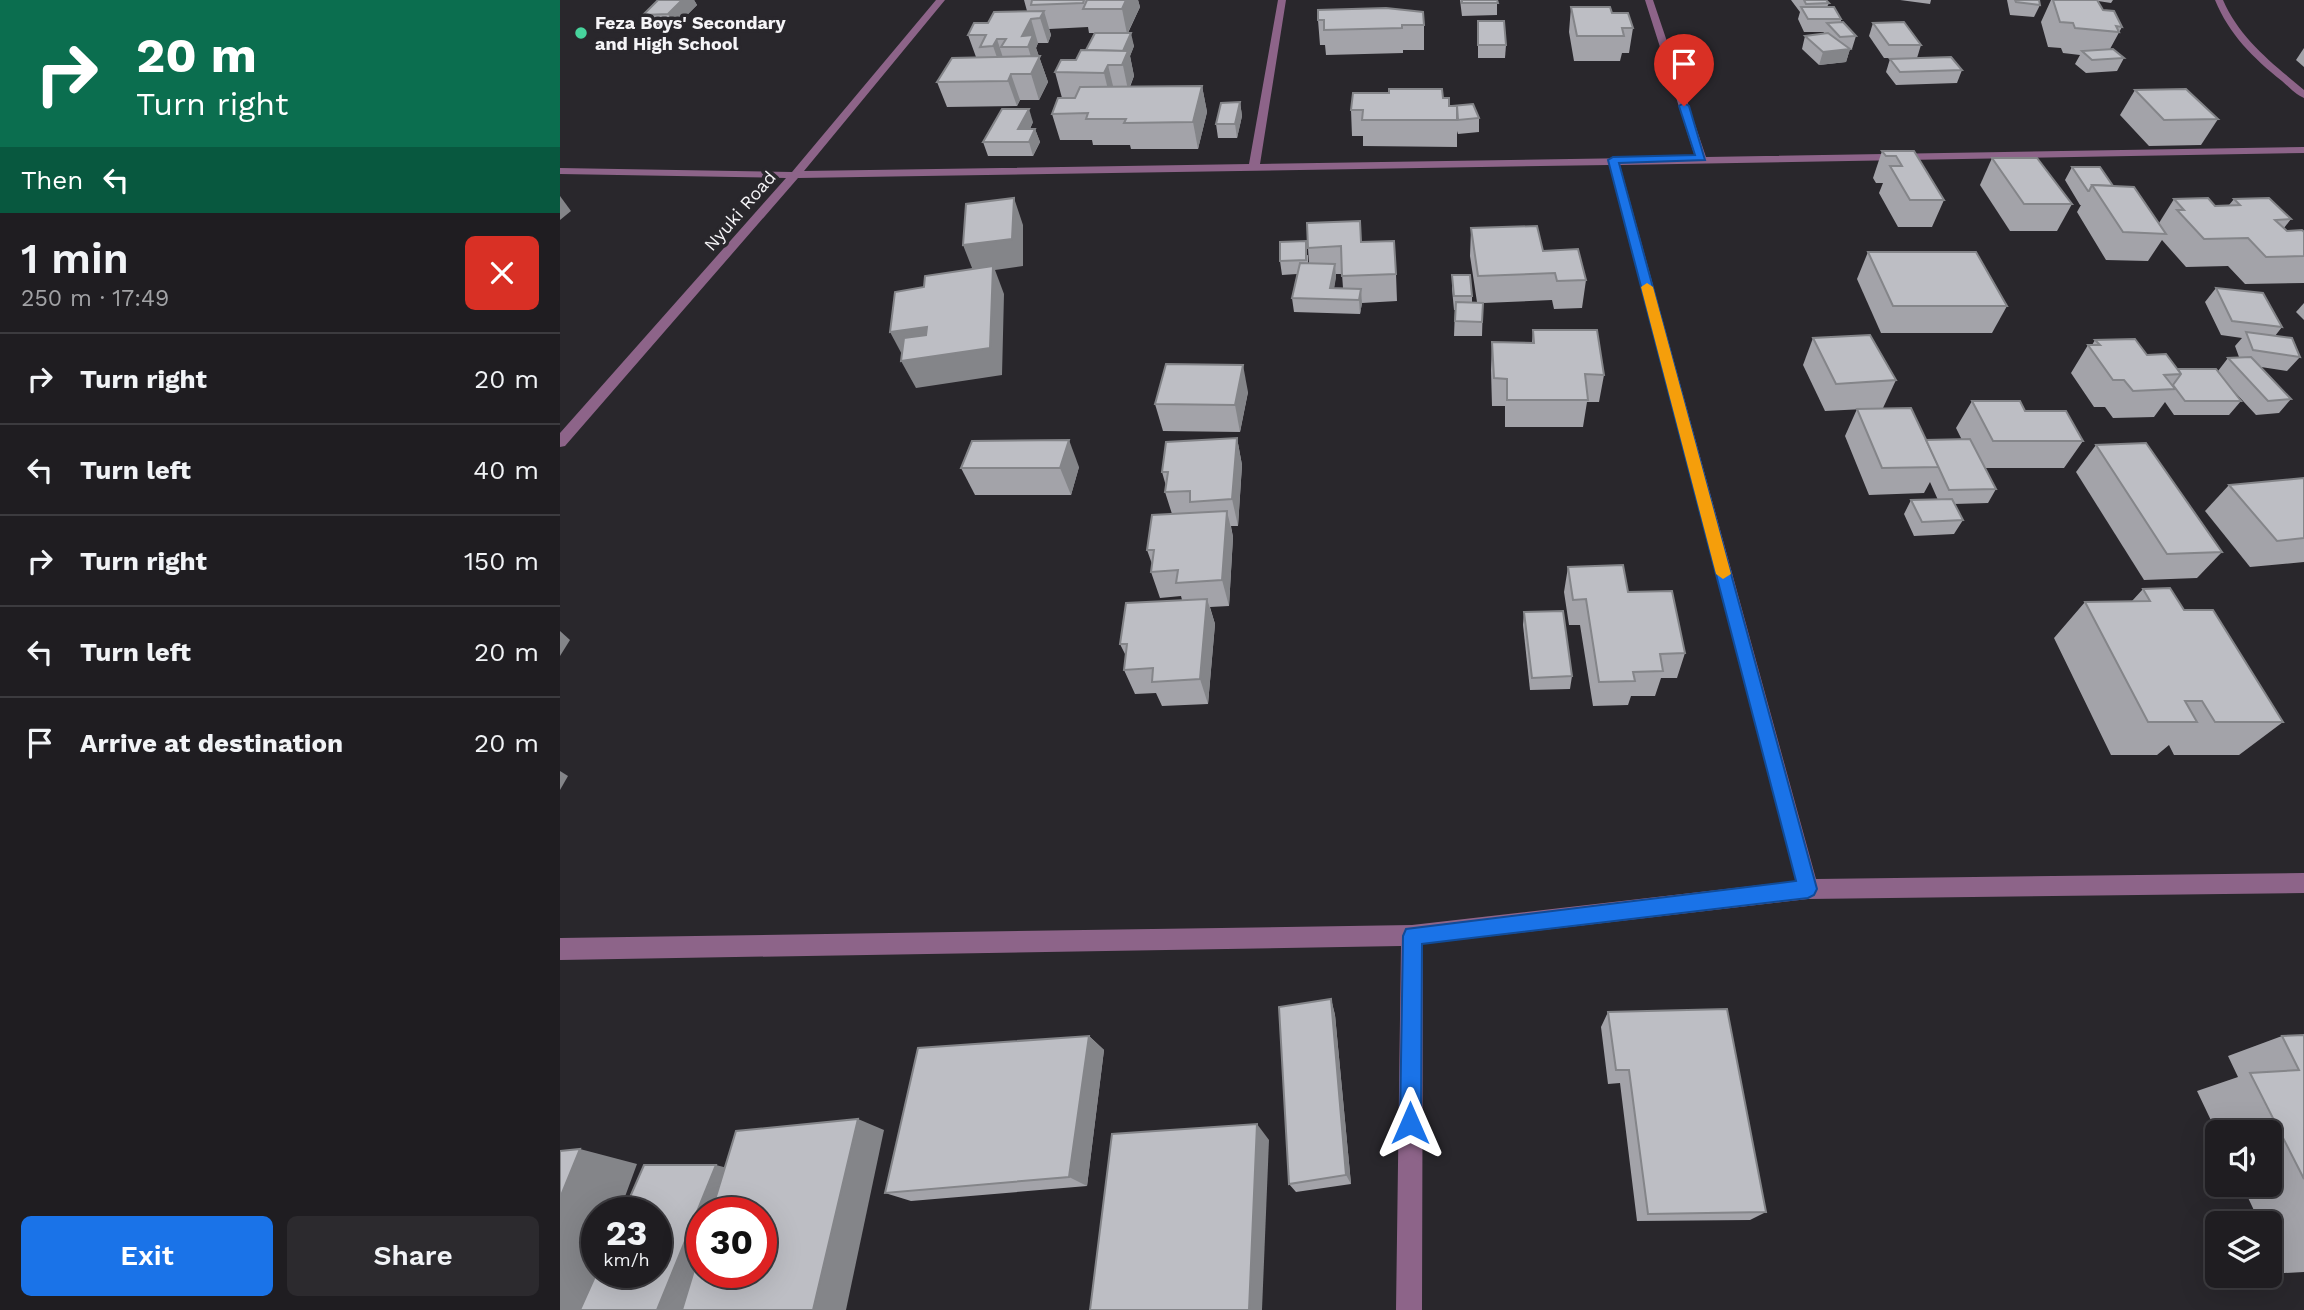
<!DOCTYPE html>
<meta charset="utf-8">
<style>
body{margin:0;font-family:"Work Sans",sans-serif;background:#2c2a2e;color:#f1f3f6;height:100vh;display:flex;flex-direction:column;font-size:26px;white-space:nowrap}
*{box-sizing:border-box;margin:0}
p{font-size:23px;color:#a1a2a5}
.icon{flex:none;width:38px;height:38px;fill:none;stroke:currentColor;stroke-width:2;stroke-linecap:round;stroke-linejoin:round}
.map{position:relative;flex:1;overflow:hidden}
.drawer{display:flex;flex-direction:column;background:#1f1d21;width:560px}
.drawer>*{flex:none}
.top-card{background:#0b6e4f;color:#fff;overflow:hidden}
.tools{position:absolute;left:1645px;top:1120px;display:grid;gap:14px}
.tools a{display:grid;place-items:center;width:77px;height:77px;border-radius:10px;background:#1f1d21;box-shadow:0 7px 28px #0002,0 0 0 2px #3c3b3f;font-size:35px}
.speed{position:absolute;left:21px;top:1197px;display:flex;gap:14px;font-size:35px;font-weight:700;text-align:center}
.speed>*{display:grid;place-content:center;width:91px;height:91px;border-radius:50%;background:#1f1d21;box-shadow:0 7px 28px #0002,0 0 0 2px #3c3b3f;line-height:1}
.speed small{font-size:18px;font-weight:400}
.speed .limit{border:10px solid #d22;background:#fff;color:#111}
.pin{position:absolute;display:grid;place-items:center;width:60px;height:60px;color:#fff;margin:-72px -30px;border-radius:50% 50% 50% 0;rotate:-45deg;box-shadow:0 0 7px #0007}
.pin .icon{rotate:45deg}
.me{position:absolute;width:77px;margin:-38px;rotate:0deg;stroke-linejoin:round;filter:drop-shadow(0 0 5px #0008)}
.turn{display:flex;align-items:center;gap:24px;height:147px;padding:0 21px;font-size:32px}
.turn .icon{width:91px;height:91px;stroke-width:2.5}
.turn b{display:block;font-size:49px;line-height:60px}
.then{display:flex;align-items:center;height:66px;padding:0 21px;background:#0003;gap:14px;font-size:26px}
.round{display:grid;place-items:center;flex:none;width:74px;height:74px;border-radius:10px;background:#2c2a2e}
.head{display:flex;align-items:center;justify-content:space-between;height:119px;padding:0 21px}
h1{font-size:42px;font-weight:600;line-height:52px}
.primary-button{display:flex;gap:14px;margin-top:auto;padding:14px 21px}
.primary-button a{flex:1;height:80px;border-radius:10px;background:#1a73e8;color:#fff;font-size:28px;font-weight:600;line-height:80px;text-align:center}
.primary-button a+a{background:#2c2a2e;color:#f1f3f6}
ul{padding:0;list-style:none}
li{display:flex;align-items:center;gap:21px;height:91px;padding:0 21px;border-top:2px solid #3c3b3f}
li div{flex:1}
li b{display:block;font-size:26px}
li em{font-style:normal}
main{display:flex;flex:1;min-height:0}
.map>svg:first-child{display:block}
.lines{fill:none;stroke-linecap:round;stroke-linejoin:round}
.minor{fill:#8d6489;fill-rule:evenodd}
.wall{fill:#a3a3a9;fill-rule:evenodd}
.shaded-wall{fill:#848589}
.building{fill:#bdbec4;stroke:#848589;stroke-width:2}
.route{fill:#1a73e8;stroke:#114b97;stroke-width:2}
.slow{fill:#f59e0b}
.poi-dot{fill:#47d49d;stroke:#29272c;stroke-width:2.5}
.labels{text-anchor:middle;stroke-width:7;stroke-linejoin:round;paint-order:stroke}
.far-poi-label{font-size:18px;font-weight:bold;fill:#f5f4f7;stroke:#29272c;text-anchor:start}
.far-street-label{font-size:18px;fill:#f5f4f7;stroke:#29272c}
</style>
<main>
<section class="drawer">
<div class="top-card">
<div class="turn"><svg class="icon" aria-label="right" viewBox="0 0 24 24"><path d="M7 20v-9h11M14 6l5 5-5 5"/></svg><div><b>20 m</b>Turn right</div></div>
<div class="then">Then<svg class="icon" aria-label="left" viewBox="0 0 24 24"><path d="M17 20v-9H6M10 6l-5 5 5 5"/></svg></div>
</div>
<div class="head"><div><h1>1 min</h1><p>250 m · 17:49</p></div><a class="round" style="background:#d93025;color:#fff"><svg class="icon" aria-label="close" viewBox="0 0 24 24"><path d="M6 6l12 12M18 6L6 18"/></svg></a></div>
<ul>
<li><svg class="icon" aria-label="right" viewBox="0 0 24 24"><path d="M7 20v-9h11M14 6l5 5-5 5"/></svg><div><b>Turn right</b></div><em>20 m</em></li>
<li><svg class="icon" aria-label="left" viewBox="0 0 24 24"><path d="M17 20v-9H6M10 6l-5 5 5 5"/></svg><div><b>Turn left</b></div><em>40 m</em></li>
<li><svg class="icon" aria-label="right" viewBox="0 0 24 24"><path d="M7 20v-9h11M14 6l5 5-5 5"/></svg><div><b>Turn right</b></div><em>150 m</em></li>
<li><svg class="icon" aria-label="left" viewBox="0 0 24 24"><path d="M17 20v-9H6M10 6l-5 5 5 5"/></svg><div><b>Turn left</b></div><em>20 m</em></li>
<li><svg class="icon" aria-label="arrive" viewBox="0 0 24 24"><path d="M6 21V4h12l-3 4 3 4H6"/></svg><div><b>Arrive at destination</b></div><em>20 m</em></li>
</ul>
<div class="primary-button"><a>Exit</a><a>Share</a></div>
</section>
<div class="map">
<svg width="1744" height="1310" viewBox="0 0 1744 1310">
<rect width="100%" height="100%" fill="#29272c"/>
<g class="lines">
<g class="minor">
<polygon points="376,0 385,0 244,171 689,164 718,0 726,0 700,164 1135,157 1085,0 1093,0 1146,157 1744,147 1744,153 1060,165 1256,879 1744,873 1744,893 1248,899 863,944 862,1310 836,1310 841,946 0,960 0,938 852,925 1236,881 1049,165 238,178 5,446 0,447 0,433 226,178 0,174 0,168 232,172"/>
<path d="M1655,0H1663C1680,39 1712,63 1744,90V98C1736,95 1729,87 1722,81C1693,58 1669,34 1655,0Z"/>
</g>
</g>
<g class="wall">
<polygon points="98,0 134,0 137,5 115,27 90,28 83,15"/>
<polygon points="464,0 578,0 580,7 568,33 574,46 570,56 574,76 570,87 642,86 647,112 638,149 571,149 570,145 533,145 532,140 500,140 492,114 502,98 495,72 516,60 526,50 534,33 529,33 528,27 489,29 491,35 488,43 478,43 476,48 488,82 479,100 460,100 457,106 387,107 377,82 416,57 408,35 428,23 467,11"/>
<polygon points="900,0 937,0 937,15 902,16"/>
<polygon points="1231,0 1266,0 1269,3 1267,7 1281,19 1281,22 1296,36 1292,49 1290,49 1286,62 1259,65 1242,49 1245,36 1263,34 1264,32 1244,32 1238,19 1240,12"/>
<polygon points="1340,0 1371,0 1370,4"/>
<polygon points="1447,0 1479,0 1480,5 1474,17 1450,15"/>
<polygon points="1491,0 1553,0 1551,3 1538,1 1543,10 1562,27 1550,49 1564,58 1557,71 1526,73 1515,64 1520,55 1503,53 1501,48 1488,47 1481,22"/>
<polygon points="1011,7 1052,13 1073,28 1069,53 1062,53 1060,61 1014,61 1009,32"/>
<polygon points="758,20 864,25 864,50 843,50 843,53 766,55 765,45 760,45"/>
<polygon points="918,21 946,45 945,58 918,58"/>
<polygon points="1313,23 1361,45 1357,58 1324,58 1309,36"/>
<polygon points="1744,48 1744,67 1736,60"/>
<polygon points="1330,59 1402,70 1397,83 1336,85 1326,72"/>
<polygon points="1575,90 1658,119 1641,145 1589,146 1560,115"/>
<polygon points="883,98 889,106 919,118 919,132 898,134 897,131 897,147 803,146 803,136 792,136 791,110"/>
<polygon points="680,102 682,116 677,138 658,138 656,124"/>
<polygon points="473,122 470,129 475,129 480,142 473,156 428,156 423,142"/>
<polygon points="1322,151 1354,151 1384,200 1372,227 1338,227 1319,193 1323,183 1316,183 1313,178"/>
<polygon points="1432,158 1512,204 1497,231 1450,231 1420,185"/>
<polygon points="1512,167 1553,186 1599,223 1614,199 1655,206 1669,205 1674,199 1731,219 1724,228 1727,231 1744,232 1744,283 1685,284 1668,266 1626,267 1602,240 1588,261 1546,260 1517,212 1521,205 1520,205 1505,180"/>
<polygon points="911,228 983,251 1026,280 1022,308 994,309 992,300 923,303 922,336 894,336 895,310 894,310 892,289 892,275 912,296 912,302 917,302 910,256"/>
<path d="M801,242L836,274L837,301L802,303L800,314L734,312L732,298L737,274L722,275L720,261L748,255V263H749L748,248ZM776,274H782L783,288H774Z"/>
<polygon points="1308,252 1447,306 1432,333 1321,333 1297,279"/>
<polygon points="1656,288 1722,327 1715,336 1740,357 1727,371 1701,367 1731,399 1719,413 1696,415 1671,388 1681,401 1669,415 1614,415 1605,402 1594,417 1553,418 1545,407 1534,407 1511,373 1528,345 1532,345 1535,340 1587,355 1618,369 1658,371 1668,358 1679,357 1675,346 1682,338 1661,335 1645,302"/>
<polygon points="1744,303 1744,320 1736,312"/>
<polygon points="973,330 1044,375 1039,402 1027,402 1023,427 945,427 945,406 932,406 931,370 932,342 972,343"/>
<polygon points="1253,338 1336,380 1323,408 1265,411 1243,365"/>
<polygon points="688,392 680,432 603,431 595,404"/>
<polygon points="1412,401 1523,441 1504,468 1425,468 1436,489 1428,503 1394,504 1403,520 1394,534 1354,536 1344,514 1351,500 1378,500 1370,482 1364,493 1309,495 1285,436 1297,409 1366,440 1402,440 1396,428"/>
<polygon points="677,438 682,465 678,526 671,526 673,537 669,606 650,607 655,624 648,704 602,706 596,693 575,694 564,670 566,656 560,644 622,600 621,596 600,598 591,572 592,564 587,550 612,514 605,492 606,486 602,472"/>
<polygon points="1536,445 1662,552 1637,578 1584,580 1516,472"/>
<polygon points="519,467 511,495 415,495 401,468"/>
<polygon points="1744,478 1744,562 1690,567 1645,511 1669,485"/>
<polygon points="1008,567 1068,592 1125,653 1117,678 1101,678 1095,696 1071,696 1068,705 1033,706 1020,625 1009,625 1004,592"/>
<polygon points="1583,589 1624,610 1723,722 1679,755 1614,755 1609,745 1597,755 1551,755 1494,638 1525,602 1572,601"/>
<polygon points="964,612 1012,676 1010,689 970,690 963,625"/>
<polygon points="771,999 775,1015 791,1184 736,1192 729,1184"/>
<polygon points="1048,1012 1206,1212 1190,1220 1077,1221 1060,1083 1048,1084 1041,1027"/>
<polygon points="1744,1035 1744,1272 1724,1273 1710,1244 1710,1223 1700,1223 1682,1185 1710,1185 1710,1132 1657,1132 1657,1133 1637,1091 1678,1077 1668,1056 1722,1036"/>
<polygon points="529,1036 544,1050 527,1186 351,1201 325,1193"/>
</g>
<g class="shaded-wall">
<polygon points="122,0 134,0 137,5 115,27 108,14"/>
<polygon points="566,0 578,0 580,7 567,34 562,9"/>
<polygon points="484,11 491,35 488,43 480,18"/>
<polygon points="471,19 478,43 476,48 488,82 479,100 471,74 474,67 468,47 462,36"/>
<polygon points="571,33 574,46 570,56 574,76 568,90 561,56"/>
<polygon points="437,39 445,64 442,72 433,46"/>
<polygon points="1290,49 1286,62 1259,65 1263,52"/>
<polygon points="548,65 554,90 550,98 544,73"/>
<polygon points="451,74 460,100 457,106 448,81"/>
<polygon points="642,86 647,112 638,149 633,122"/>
<polygon points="680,102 682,116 677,138 675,124"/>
<polygon points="469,109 473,122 463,142 458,129"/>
<polygon points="475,129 480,142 473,156 469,142"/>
<polygon points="0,196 11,211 0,220"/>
<polygon points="454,198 463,225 463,266 435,270 444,294 442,375 356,388 341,361 430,348 414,273 403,245"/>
<polygon points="775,264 776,278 772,299 770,288"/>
<polygon points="801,289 802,303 800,314 799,300"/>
<polygon points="367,327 380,354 345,360 330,332"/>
<polygon points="683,365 688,392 680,432 675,405"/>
<polygon points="677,438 682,465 678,526 672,499"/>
<polygon points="509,440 519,467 511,495 500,468"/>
<polygon points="667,511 673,537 669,606 662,580"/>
<polygon points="647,599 655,624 648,704 640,679"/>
<polygon points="0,631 10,640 0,656"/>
<polygon points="0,771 8,776 0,790"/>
<polygon points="771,999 775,1015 791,1184 786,1175"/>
<polygon points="529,1036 544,1050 527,1186 509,1177"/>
<polygon points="298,1119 324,1130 286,1310 253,1310"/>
<polygon points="697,1124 709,1140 702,1310 689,1310"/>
<polygon points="20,1149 77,1164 59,1213 37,1213 37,1271 22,1310 0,1310 0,1198"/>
<polygon points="156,1165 190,1174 175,1213 142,1213 142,1272 138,1310 97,1310"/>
</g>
<g class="building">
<polygon points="98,0 122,0 108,14 83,15"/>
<polygon points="472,0 524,0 523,3 471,5"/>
<polygon points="527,0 566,0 562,9 523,9"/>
<polygon points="902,0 937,0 938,3 902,3"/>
<polygon points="1244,0 1266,0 1269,3 1246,4"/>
<polygon points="1455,0 1479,0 1480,5 1456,2"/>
<polygon points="1493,0 1537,0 1543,10 1554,11 1562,27 1556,26 1559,32 1515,28 1513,23 1500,22"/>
<polygon points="1011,7 1050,7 1052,13 1068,13 1073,28 1062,28 1064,36 1017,36"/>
<polygon points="1241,7 1274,7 1281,19 1248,19"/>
<polygon points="826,8 863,12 864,25 842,25 842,28 764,30 764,20 758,20 758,10"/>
<polygon points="484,11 480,18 471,19 462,36 473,35 468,47 441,47 446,39 437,39 433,46 420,47 426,35 408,35 414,23 428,23 434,12"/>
<polygon points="918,21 944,21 946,45 918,45"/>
<polygon points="1283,22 1296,36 1280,37 1267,23"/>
<polygon points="1344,22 1361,45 1329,45 1313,23"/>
<polygon points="535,33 571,33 563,51 526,50"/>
<polygon points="1268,33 1290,49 1263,52 1245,36"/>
<polygon points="1553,49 1564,58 1532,60 1522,51"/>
<polygon points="521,50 568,51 562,65 548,65 544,73 495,72 501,60 516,60"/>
<polygon points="480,56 471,74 451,74 448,81 377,82 392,58"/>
<polygon points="1391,57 1402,70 1340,72 1330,59"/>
<polygon points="642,86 633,122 564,123 566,119 526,119 528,113 492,114 498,98 515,98 520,87"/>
<polygon points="829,89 882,89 883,98 889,98 889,106 897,106 897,120 802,120 803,110 791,110 793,93 829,93"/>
<polygon points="1626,89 1658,119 1604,120 1575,90"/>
<polygon points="680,102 675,124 656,124 661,103"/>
<polygon points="913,104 919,118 898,120 897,106 892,106"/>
<polygon points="442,109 469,109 458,129 475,129 469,142 423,142"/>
<polygon points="1322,151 1354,151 1384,200 1350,200 1330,166 1342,166 1336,156 1326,156"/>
<polygon points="1432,158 1477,158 1512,204 1464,204"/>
<polygon points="1512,167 1540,167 1553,186 1532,185 1529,191 1528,191"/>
<polygon points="1532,185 1574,187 1606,234 1563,232"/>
<polygon points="454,198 452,239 403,245 406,204"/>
<polygon points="1648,198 1655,206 1680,205 1674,199 1709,198 1731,219 1715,220 1727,231 1742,230 1744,232 1744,256 1706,257 1688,238 1644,239 1617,210 1624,210 1614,199"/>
<polygon points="800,221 801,242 834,241 836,274 782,276 781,246 748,248 747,223"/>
<polygon points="977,226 983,251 1018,249 1026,280 997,281 995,273 918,276 911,228"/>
<polygon points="746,241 746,260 720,261 720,242"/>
<polygon points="1308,252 1416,252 1447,306 1333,306"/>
<polygon points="740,263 775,264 770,288 801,289 799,300 732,298"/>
<polygon points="433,266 430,348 341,361 344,338 366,335 367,327 330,332 335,292 364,287 365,276"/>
<polygon points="892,275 910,275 912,296 894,296"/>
<polygon points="1656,288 1703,293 1722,327 1672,321"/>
<polygon points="896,302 923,303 922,322 895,321"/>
<polygon points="973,330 1037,330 1044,375 1025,374 1028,400 947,400 947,379 934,378 932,342 974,343"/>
<polygon points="1686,332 1732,338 1740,357 1693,350"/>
<polygon points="1310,335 1336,380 1276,384 1253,338"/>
<polygon points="1575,339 1587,355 1606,354 1621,374 1604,375 1615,389 1573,391 1564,380 1553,380 1528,345 1540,345 1535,340"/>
<polygon points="1691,357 1731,399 1708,401 1668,358"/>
<polygon points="606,364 683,365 675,405 595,404"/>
<polygon points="1618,369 1656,369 1681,401 1625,401 1613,385 1621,374"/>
<polygon points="1412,401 1460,401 1465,411 1506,411 1523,441 1433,441"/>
<polygon points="1351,408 1379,467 1322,468 1297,409"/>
<polygon points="677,438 672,499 630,502 630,491 605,492 608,472 602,472 606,442"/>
<polygon points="1410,439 1436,489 1389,490 1366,440"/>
<polygon points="509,440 500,468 401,468 412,441"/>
<polygon points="1586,443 1662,552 1607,554 1536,445"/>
<polygon points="1744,478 1744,538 1717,541 1669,485"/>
<polygon points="1392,499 1403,520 1362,522 1351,500"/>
<polygon points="667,511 662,580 616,583 618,570 591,572 594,550 587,550 592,515"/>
<polygon points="1063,565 1068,592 1112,591 1125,653 1100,654 1103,671 1073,672 1075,681 1039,682 1026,599 1013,600 1008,567"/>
<polygon points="1610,588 1624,610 1653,610 1723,722 1655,722 1642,701 1625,701 1637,722 1588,722 1525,602 1590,601 1583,589"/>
<polygon points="647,599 640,679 592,682 593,668 564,670 567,644 560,644 566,603"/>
<polygon points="1003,611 1012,676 972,678 964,612"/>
<polygon points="771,999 786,1175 729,1184 719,1007"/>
<polygon points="1167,1009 1206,1212 1088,1214 1069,1070 1056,1070 1048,1012"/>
<polygon points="1744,1035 1744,1179 1690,1073 1739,1070 1722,1036"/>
<polygon points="529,1036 509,1177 325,1193 358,1048"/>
<polygon points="298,1119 253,1310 122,1310 142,1244 142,1272 201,1272 201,1213 151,1213 176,1131"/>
<polygon points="697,1124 689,1310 530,1310 552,1134"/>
<polygon points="20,1149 0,1198 0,1151"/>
<polygon points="84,1165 156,1165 97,1310 20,1310 37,1272 96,1272 96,1213 63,1213"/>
</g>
<polygon class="route" points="1124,103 1129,106 1145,160 1059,163 1257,889 1254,895 1248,898 862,944 861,1123 858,1130 850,1134 843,1130 840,1123 843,936 846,929 1236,881 1048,160 1053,157 1135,155 1119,106"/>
<polygon class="slow" points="1087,283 1093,287 1171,574 1163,579 1156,574 1081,287"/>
<circle class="poi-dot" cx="21" cy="33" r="7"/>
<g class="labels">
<g class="far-poi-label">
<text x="35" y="29">Feza Boys' Secondary<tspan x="35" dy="21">and High School</tspan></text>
</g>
<g class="far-street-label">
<text transform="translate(180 211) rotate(-49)" y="6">Nyuki Road</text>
</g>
</g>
</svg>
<div class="tools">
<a><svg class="icon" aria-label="sound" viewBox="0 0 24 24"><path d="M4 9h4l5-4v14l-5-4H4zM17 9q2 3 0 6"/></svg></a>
<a><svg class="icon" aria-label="layers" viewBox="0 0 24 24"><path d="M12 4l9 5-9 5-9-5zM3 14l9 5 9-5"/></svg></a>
</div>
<div class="speed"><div>23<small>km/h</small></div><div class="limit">30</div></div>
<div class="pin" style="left:1124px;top:106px;background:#d93025"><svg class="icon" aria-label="arrive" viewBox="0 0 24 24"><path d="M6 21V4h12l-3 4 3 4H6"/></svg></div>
<svg class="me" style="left:850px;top:1123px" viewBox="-20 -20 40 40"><path d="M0-17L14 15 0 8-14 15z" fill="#1a73e8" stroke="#fff" stroke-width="4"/></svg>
</div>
</main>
